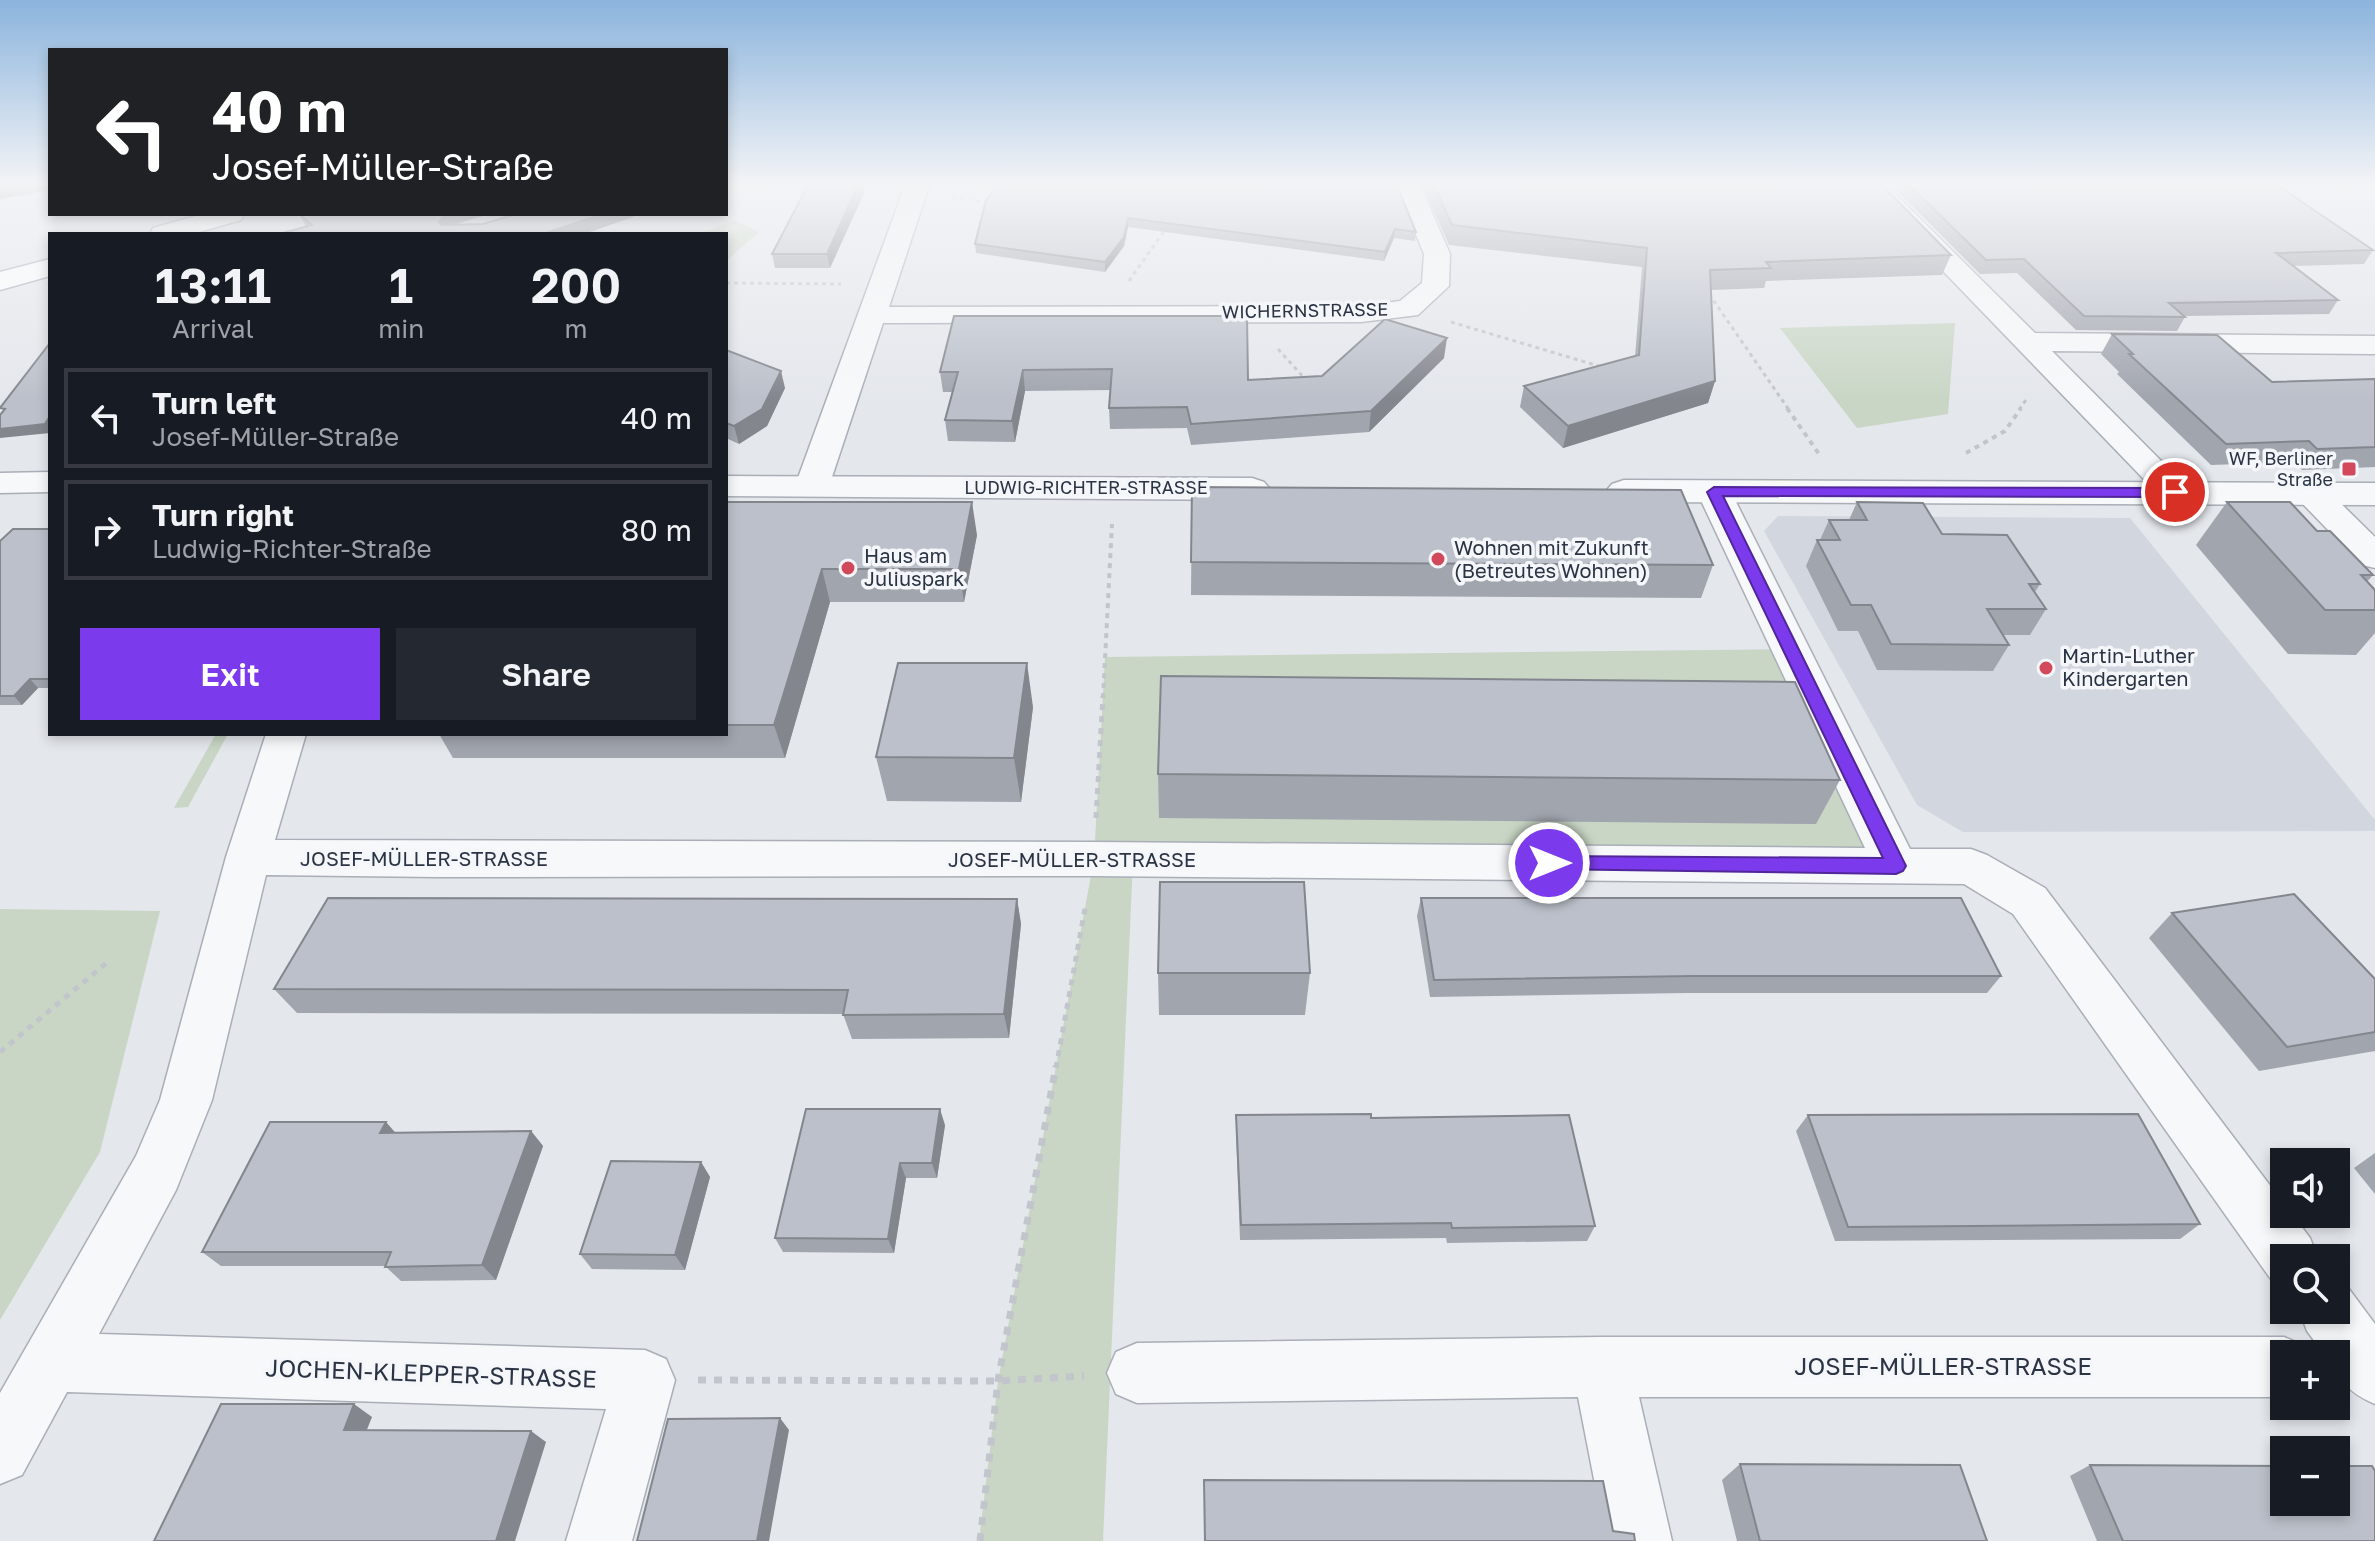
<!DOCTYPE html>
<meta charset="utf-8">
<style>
body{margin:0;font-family:"Golos Text",sans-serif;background:#242831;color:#f1f3f6;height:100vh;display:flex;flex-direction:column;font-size:30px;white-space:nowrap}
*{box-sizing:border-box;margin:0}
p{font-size:26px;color:#9ea1a6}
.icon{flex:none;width:44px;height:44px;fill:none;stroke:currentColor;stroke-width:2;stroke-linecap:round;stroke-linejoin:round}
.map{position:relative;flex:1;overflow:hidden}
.sheet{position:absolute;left:48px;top:232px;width:680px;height:504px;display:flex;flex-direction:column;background:#171b24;border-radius:0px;box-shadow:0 4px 12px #0003}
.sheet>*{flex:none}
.banner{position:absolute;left:48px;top:48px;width:680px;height:168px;border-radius:0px;box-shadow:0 4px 12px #0003;background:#202124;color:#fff;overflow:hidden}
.controls{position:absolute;left:2270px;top:1148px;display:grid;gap:16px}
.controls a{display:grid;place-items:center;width:80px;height:80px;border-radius:0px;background:#171b24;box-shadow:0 4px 12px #0003;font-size:40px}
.pin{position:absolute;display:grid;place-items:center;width:68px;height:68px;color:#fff;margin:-34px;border:4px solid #fff;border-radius:50%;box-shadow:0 2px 8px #0007}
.me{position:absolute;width:88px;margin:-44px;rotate:90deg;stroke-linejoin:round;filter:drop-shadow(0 0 6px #0008)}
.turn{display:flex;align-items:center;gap:28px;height:168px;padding:0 32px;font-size:36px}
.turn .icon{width:104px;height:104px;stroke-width:2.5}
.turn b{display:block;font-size:56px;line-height:68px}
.eta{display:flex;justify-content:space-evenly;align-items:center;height:136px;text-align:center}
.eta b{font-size:48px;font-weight:600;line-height:56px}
.primary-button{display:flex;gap:16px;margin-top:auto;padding:16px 32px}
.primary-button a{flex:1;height:92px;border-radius:0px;background:#7c3aed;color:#fff;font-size:32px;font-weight:600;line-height:92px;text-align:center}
.primary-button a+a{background:#242831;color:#f1f3f6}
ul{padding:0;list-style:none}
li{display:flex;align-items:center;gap:24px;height:100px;margin:0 16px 12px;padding:0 16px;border:4px solid #363941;border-radius:0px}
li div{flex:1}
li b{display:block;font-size:30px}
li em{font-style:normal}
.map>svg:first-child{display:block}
.built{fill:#d2d6de}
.green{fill:#c9d6c5}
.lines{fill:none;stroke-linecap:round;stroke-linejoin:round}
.minor-casing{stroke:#a9aeb7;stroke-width:3}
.tertiary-casing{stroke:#a9aeb7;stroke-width:3}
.primary-casing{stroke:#a3abb8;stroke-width:3}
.path-far3{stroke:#c2c5cb;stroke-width:3;stroke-dasharray:4 4;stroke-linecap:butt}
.path-far2{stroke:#c2c5cb;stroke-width:4;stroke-dasharray:5 5;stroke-linecap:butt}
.path-far1{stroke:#c2c5cb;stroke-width:5;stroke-dasharray:6 6;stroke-linecap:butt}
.path{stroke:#c2c5cb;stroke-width:7;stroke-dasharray:8 8;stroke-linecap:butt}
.minor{fill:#f7f8fa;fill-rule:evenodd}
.tertiary{fill:#f7f8fa;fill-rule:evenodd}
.primary{fill:#fff;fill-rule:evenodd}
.wall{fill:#a1a5ae}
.shaded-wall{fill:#83868d}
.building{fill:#bbc0ca;stroke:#83868d;stroke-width:2}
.route{fill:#7c3aed;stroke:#51269a;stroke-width:2}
.poi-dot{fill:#d1495b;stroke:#f4f6f9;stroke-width:3}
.labels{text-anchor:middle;stroke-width:7;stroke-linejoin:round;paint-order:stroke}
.far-street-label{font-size:18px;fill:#2b3445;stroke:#f4f6f9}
.far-poi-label{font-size:18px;fill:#2b3445;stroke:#f4f6f9;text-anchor:end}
.poi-label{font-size:20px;fill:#2b3445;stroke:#f4f6f9;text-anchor:start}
.street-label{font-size:20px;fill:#2b3445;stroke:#f4f6f9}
.near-street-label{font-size:24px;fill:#2b3445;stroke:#f4f6f9}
</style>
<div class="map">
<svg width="2375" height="1541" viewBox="0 0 2375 1541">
<rect width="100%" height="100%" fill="#e4e7ec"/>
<polygon class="built" points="1778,516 2130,518 2375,820 2375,831 1963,832 1917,805 1764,531"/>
<g class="green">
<polygon points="735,220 759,232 726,261 726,234 699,234"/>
<polygon points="1955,323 1948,414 1857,428 1780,328"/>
<polygon points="1791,649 1896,866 1133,860 1103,1541 979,1541 998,1381 1094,859 1105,657"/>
<polygon points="216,734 228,734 188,807 174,808"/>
<polygon points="0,909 160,911 100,1152 0,1320"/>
</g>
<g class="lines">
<g class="minor-casing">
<g id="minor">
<polygon points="906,183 930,183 889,307 1361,306 1400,301 1422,283 1424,254 1395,183 1419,183 1450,254 1449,286 1418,315 1361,322 883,323 829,486 824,493 812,496 800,493 795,486"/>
<polygon points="1858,183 1884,183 2035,333 2375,336 2375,354 2052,351 2192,492 2187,499 2175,502 2163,499"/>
<polygon points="1714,482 1726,485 1731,492 1910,849 1971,849 1987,855 2045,888 2284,1204 2284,1214 2292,1214 2310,1238 2318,1258 2284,1258 2284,1284 2270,1278 2013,914 1964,884 1094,876 437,877 266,875 212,1100 176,1190 99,1334 645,1350 666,1359 675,1380 632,1541 566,1541 606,1409 67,1392 22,1475 0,1484 0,1393 136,1156 160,1100 226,857 266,734 306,734 275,840 1094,842 1865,848 1697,492 1702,485"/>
<polygon points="2311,483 2323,486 2375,537 2375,568 2362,565 2299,500 2294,493 2299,486"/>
<path d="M2336,1284L2349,1289L2375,1324V1404C2351,1394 2336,1381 2336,1354H2324L2307,1331L2299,1310H2336Z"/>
<polygon points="1602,1337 2284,1337 2305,1346 2309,1354 2284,1354 2284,1397 1639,1397 1672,1541 1606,1541 1578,1397 1137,1403 1116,1394 1107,1373 1116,1352 1137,1343"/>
</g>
</g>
<g class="tertiary-casing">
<g id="tertiary">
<polygon points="50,472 50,492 0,493 0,473"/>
<polygon points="726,476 1252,478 1264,482 1270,489 1264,496 1252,500 726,496"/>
<polygon points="1624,480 2375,483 2375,505 1624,502 1612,498 1606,491 1612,484"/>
</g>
</g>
<g class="primary-casing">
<g id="primary">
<polygon points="203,214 245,214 241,220 192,234 150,234 153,228"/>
<polygon points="50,259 50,276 0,290 0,272"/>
</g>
</g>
<g class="path-far3">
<polyline points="2336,183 2340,187"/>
<polyline points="952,197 989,203"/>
<polyline points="1129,281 1167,227"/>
<polyline points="726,283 841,284"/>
<polyline points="1709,294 1789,410"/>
<polyline points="1451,322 1602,367"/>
<polyline points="1278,349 1306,380"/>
<polyline points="2019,410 2028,397"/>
</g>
<g class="path-far2">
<polyline points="1787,408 1819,454"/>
<polyline points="1966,453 2005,431 2021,408"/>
<polyline points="1103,698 1112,524"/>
</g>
<g class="path-far1">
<polyline points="1096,818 1103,696"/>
<polyline points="0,1052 109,961"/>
<polyline points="1056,1068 1086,903"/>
</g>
<g class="path">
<polyline points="698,1380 998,1381 1084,1376"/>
<polyline points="980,1541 998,1381 1056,1066"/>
</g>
<use href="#minor" class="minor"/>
<use href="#tertiary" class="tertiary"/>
<use href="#primary" class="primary"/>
</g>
<g class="wall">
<polygon points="809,183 862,183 864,193 830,268 775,268 772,254"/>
<polygon points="1001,183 1416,232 1415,241 1394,238 1384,261 1128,227 1124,246 1105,272 976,253 975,244"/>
<polygon points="1421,183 1880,183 1951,255 1942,275 1766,281 1764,288 1711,290 1715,381 1708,403 1563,448 1520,407 1524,386 1635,357 1642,267 1449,245"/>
<polygon points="1896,183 2274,183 2373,250 2364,264 2293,266 2338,300 2329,314 2184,316 2185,317 2177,331 2076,330 2017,273 1980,274 1894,188"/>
<polygon points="303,214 489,214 455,224 483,224 517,214 641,214 584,234 306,227 300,215"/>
<polygon points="954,316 1248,380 1322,376 1444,358 1369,432 1191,445 1187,428 1110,429 1109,408 1111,390 1025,391 1015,442 948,441 945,420 952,392 943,392 940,372"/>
<polygon points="2112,334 2272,382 2375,379 2375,467 2302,470 2294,462 2211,465 2117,374 2119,372 2101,354"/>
<polygon points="726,350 785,388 767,426 739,444 726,438"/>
<polygon points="1192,487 1713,565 1701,598 1191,595"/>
<polygon points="726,502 977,535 964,602 830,602 785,758 453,758 439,734 726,734"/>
<polygon points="1857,502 1942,534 2040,584 2035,592 2046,609 2030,635 2003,635 2009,645 1993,671 1877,670 1858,631 1838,631 1806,566 1817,540 1820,540 1829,520 1849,520"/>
<polygon points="2227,502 2317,531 2373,575 2367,582 2375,590 2375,633 2356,655 2288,654 2196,545"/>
<polygon points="50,529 50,688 38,688 22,705 0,705 0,541"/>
<polygon points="1033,707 1021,802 887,801 876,757"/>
<polygon points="1158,774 1840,780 1816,824 1159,818"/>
<polygon points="1421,898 2001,976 1987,993 1686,993 1430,997 1417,916"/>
<polygon points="1017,899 1021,924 1009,1038 852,1039 843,1014 297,1013 274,989"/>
<polygon points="2172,913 2375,979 2375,1051 2259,1071 2149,938"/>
<polygon points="1158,973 1310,973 1305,1015 1159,1015"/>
<polygon points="1236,1115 1371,1118 1595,1226 1587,1241 1447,1243 1446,1238 1240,1240 1236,1131"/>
<polygon points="1808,1115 2200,1224 2180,1239 1835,1241 1796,1131"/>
<polygon points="945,1125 937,1178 906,1178 894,1253 783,1252 775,1238"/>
<polygon points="531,1131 543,1146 496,1280 401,1281 385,1266 221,1266 202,1252 396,1133"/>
<polygon points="2375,1153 2375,1194 2354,1168"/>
<polygon points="701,1162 710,1177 685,1270 592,1269 580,1254"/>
<polygon points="1740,1464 1987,1541 1737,1541 1722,1480"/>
<polygon points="2090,1465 2375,1541 2097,1541 2070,1476"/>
</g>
<g class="shaded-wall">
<polygon points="1,183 50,183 50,190 0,199 0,184"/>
<polygon points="859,183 862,183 864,193 830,268 827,254"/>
<polygon points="445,214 489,214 450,226 444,234 439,222"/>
<polygon points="602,214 641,214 584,234 547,234"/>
<polygon points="1128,218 1128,227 1124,246 1105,272 1105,262"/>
<polygon points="1395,229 1394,238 1384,261 1385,252"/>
<polygon points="1447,338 1444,358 1369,432 1371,411"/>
<polygon points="1023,370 1025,391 1015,442 1012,421"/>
<polygon points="781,371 785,388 767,426 739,444 734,426"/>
<polygon points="1715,381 1708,403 1563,448 1568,426"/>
<polygon points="50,416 50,433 0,438 0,429"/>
<polygon points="972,502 977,535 964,602 959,569"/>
<polygon points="822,569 830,602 785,758 774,725"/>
<polygon points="1027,663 1033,707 1021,802 1014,758"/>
<polygon points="30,679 38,688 22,705 14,696"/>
<polygon points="1017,899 1021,924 1009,1038 1004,1014"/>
<polygon points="940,1109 945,1125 937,1178 932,1163"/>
<polygon points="386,1122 400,1138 380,1133"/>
<polygon points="531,1131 543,1146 496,1280 482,1265"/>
<polygon points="701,1162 710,1177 685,1270 675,1255"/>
<polygon points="900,1163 906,1178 894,1253 888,1239"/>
<polygon points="354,1404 372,1417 362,1442 344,1430"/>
<polygon points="780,1418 789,1430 769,1541 757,1541"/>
<polygon points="531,1431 546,1442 515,1541 496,1541"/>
</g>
<g class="building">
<polygon points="809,183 859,183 827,254 772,254"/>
<polygon points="1001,183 1396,183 1416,232 1395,229 1385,252 1128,218 1124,237 1105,262 975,244 986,200"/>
<polygon points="1433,183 1880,183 1951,255 1766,262 1771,268 1710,270 1715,381 1568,426 1524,386 1639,355 1647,248 1452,225"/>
<polygon points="1907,183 2274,183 2373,250 2276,253 2338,300 2169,303 2185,317 2084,316 2024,259 1986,260"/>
<polygon points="303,214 445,214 439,222 442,225 483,224 517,214 602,214 546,233 548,234 279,234 312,225 300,215"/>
<polygon points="954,316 1247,316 1248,380 1322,376 1385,319 1447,338 1371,411 1191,424 1187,407 1109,408 1112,369 1023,370 1012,421 945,420 958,372 940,372"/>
<polygon points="2112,334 2217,335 2272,382 2375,379 2375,447 2317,449 2309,441 2226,444 2129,354 2133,354"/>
<polygon points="50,343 50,416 45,424 0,429 0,415 5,409 0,408"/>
<polygon points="726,350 781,371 762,409 734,426 726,423"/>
<polygon points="1192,487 1681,490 1713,565 1191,562"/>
<polygon points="726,502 972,502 959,569 822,569 774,725 726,725"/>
<polygon points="1857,502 1923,503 1942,534 2007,535 2040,584 2029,584 2046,609 1987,609 2009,645 1891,644 1871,605 1851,605 1817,540 1840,540 1829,520 1867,520"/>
<polygon points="2227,502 2290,502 2317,531 2330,531 2373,575 2361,575 2375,590 2375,610 2325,610"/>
<polygon points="13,529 50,529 50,679 30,679 14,696 0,696 0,541"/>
<polygon points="898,663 1027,663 1014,758 876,757"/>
<polygon points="1161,676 1795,682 1840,780 1158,774"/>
<polygon points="1160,882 1304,882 1310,973 1158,973"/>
<polygon points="2294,894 2375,979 2375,1032 2287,1047 2172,913"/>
<polygon points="328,898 1017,899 1004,1014 843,1015 848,990 274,989"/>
<polygon points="1421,898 1961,898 2001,976 1694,976 1434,980"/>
<polygon points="806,1109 940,1109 932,1163 900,1163 888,1239 775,1238"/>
<polygon points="1371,1114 1371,1118 1569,1115 1595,1226 1452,1228 1451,1223 1241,1225 1236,1115"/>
<polygon points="2138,1114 2200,1224 1848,1227 1808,1115"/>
<polygon points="270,1122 386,1122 380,1133 531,1131 482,1265 385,1267 391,1252 202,1252"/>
<polygon points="611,1161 701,1162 675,1255 580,1254"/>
<polygon points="221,1404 354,1404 344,1430 531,1431 496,1541 154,1541"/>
<polygon points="780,1418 757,1541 637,1541 668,1419"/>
<polygon points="1740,1464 1960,1465 1987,1541 1760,1541"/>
<polygon points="2090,1465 2284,1466 2284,1502 2336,1502 2336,1466 2372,1466 2375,1471 2375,1541 2123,1541"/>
<polygon points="1204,1480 1603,1481 1613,1531 1634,1534 1635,1541 1205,1541"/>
</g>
<linearGradient id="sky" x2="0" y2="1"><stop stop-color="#8bb4dd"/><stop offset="0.46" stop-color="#f3f4f6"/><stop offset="1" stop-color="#f3f4f6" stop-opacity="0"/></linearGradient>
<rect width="2375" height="399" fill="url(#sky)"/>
<polygon class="route" points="1714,487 2175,488 2182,492 2175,497 1723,496 1906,866 1903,871 1896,874 1542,869 1539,863 1542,858 1549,856 1883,858 1707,492"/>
<g class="poi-dot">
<rect x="2341" y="461" width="16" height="16" rx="4"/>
<circle cx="1438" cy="559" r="8"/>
<circle cx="848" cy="568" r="8"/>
<circle cx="2046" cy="668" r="8"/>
</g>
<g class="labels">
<g class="far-street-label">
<text transform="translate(1305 311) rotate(-1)" y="6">WICHERNSTRASSE</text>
<text x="1086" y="494">LUDWIG-RICHTER-STRASSE</text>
</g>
<g class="far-poi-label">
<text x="2333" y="465">WF, Berliner<tspan x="2333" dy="21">Straße</tspan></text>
</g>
<g class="poi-label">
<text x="1454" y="555">Wohnen mit Zukunft<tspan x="1454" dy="23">(Betreutes Wohnen)</tspan></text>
<text x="864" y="563">Haus am<tspan x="864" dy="23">Juliuspark</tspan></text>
<text x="2062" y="663">Martin-Luther<tspan x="2062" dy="23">Kindergarten</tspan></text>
</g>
<g class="street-label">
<text x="424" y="866">JOSEF-MÜLLER-STRASSE</text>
<text x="1072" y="867">JOSEF-MÜLLER-STRASSE</text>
</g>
<g class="near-street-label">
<text x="1943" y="1375">JOSEF-MÜLLER-STRASSE</text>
<text transform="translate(431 1374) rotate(2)" y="8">JOCHEN-KLEPPER-STRASSE</text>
</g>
</g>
</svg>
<div class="controls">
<a><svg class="icon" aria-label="sound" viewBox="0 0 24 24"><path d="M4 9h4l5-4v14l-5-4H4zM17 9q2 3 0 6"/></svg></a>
<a><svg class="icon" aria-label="search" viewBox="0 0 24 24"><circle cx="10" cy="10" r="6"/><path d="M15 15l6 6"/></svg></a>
<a>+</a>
<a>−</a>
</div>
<div class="pin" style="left:2175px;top:492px;background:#d93025"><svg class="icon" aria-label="arrive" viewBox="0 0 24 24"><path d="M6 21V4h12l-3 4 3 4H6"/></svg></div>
<svg class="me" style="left:1549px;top:863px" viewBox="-20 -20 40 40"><circle r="17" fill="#7c3aed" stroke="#fff" stroke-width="3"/><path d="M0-11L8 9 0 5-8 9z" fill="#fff"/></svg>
<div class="banner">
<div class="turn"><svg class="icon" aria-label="left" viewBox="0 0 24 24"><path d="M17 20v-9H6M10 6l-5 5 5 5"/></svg><div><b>40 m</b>Josef-Müller-Straße</div></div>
</div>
<section class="sheet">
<div class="eta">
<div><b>13:11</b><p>Arrival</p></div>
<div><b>1</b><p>min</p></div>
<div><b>200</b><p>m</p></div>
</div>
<ul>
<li><svg class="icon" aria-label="left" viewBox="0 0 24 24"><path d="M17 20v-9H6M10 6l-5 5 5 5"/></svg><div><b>Turn left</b><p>Josef-Müller-Straße</p></div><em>40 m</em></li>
<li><svg class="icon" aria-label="right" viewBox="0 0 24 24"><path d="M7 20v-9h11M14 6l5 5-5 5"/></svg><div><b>Turn right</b><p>Ludwig-Richter-Straße</p></div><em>80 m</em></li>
</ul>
<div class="primary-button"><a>Exit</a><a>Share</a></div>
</section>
</div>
